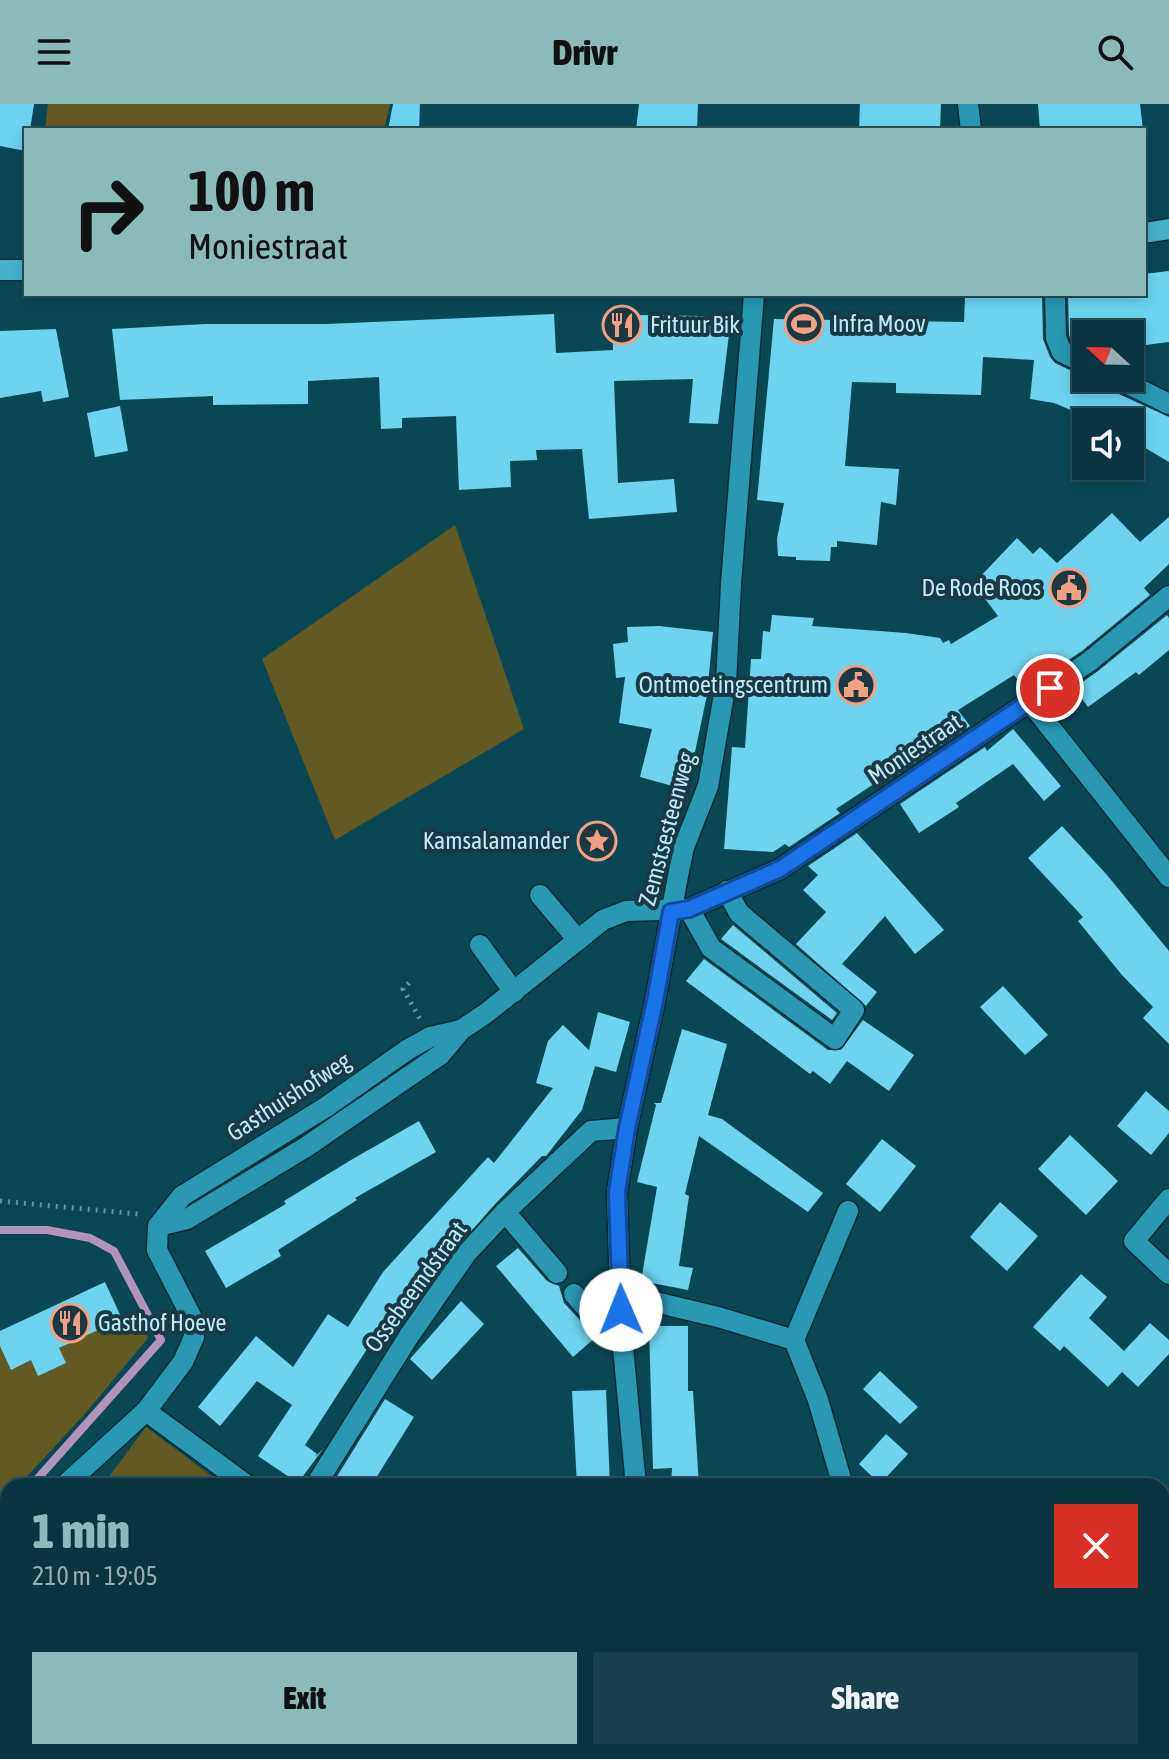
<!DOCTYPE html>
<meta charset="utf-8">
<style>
body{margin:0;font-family:"Asap Condensed",sans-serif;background:#16404b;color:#f1f3f6;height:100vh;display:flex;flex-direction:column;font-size:30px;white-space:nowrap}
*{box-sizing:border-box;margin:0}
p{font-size:26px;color:#98abb1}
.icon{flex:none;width:44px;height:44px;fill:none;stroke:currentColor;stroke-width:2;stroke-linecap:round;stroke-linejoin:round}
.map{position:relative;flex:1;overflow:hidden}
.drawer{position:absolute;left:0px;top:1374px;width:1170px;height:282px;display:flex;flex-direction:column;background:#083540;border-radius:24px 24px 0 0;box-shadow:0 4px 12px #0003,0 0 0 2px #295059}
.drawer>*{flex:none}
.top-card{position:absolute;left:24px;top:24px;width:1122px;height:168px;border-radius:0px;box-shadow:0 4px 12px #0003,0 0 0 2px #295059;background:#8bbbb9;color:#111;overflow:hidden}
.needle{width:52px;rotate:292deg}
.fabs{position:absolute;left:1072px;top:216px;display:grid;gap:16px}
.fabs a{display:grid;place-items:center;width:72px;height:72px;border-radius:0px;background:#083540;box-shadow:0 4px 12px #0003,0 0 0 2px #295059;font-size:40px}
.pin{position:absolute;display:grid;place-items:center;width:68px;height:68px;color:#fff;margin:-34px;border:4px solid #fff;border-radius:50%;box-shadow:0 2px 8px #0007}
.me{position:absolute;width:88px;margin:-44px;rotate:359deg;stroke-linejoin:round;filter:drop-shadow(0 0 6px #0008)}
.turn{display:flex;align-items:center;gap:28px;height:168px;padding:0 32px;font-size:36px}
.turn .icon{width:104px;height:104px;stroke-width:2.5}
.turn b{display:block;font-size:56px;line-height:68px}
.round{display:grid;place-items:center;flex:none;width:84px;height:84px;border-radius:0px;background:#16404b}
.head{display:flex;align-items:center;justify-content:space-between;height:136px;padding:0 32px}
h1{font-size:48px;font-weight:800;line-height:60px;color:#8bbbb9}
.cta{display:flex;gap:16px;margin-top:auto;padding:16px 32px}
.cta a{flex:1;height:92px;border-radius:0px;background:#8bbbb9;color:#111;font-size:32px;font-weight:800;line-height:92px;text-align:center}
.cta a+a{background:#16404b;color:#f1f3f6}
header{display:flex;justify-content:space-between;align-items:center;height:104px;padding:0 32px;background:#8bbbb9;color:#111;font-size:36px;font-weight:800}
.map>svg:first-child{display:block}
.green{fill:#635923}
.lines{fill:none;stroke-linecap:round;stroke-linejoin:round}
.stream{stroke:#b393b8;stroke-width:8}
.building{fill:#6dd3ef}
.minor-casing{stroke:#092b33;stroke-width:23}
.major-casing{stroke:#092b33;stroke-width:23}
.path{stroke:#5d94a2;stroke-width:5;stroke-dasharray:2 6;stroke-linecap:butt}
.minor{stroke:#2898b3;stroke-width:20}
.major{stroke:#47b1cc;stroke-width:20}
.route-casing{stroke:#114b97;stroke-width:20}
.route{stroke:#1a73e8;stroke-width:14}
.labels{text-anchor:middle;stroke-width:8;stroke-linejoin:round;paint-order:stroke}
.poi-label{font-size:24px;fill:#bbeaf8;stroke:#193a43;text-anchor:start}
.street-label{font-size:24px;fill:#bbeaf8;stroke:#193a43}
</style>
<header><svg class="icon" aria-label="menu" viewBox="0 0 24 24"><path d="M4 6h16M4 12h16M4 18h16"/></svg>Drivr<svg class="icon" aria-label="search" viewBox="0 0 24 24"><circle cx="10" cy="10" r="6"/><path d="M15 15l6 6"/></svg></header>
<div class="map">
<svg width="1169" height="1655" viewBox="0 0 1169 1655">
<rect width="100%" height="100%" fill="#0a4755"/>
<g class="green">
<polygon points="48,0 390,0 384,26 45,26"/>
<polygon points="455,421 524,625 335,736 262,555"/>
<polygon points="135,1207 148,1234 84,1311 18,1382 8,1382 8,1393 0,1401 0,1242 11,1265 31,1256 38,1271 59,1244"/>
<polygon points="146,1323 225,1382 102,1382"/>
<polygon points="8,1498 8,1648 371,1648 379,1655 0,1655 0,1507"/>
</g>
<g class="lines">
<g class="stream">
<polyline points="0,1126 47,1126 90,1134 114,1147 161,1236 31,1382"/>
<polyline points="0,1416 8,1407"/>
</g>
</g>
<g class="building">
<polygon points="0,0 34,0 30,26 26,26 26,47 0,42"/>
<polygon points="393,0 420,0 419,26 388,26"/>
<polygon points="639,0 698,0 697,26 636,26"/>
<polygon points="860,0 941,0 940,26 859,26"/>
<polygon points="1038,0 1140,0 1143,26 1040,26"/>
<polygon points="1169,167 1169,238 1130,243 1130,230 1086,230 1086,245 1072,238 1069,231 1068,190 1144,190 1144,170"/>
<polygon points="995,190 1042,190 1043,235 1050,253 1055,259 1086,274 1103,274 1110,286 1169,313 1169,358 1130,335 1130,318 1100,318 1054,299 1030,295 1034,256 983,253 981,291 896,289 896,279 852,278 845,362 899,365 896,401 881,398 877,441 837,437 837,443 831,443 830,457 796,456 796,453 778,452 777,435 784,399 757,396 774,215 964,218 965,193"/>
<polygon points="554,210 556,249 613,246 612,214 640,211 700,212 721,214 730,222 718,320 689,319 693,275 614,277 618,379 674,375 677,408 589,415 582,345 536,346 537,356 510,357 511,383 459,386 456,312 402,314 402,324 381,325 379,273 308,277 308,300 213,301 213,292 120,296 112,225 205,220 327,220"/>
<polygon points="56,225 69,293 43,298 41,287 0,294 0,227"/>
<polygon points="120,302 128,347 95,353 87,309"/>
<polygon points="1112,409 1140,438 1169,413 1169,460 1144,484 1150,491 1082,547 1058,563 1053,556 1020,579 1014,571 958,606 970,622 886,678 883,674 836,705 840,709 789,743 785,740 773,748 724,745 732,643 745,644 751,555 761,555 763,527 770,528 772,511 814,514 812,522 906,529 940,534 943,539 949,536 951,540 998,512 980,488 984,486 976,477 1017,434 1033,450 1040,443 1057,459"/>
<polygon points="1167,511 1169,514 1169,546 1139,571 1136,568 1088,603 1074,584 1098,567"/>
<polygon points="659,522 713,528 707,591 687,686 640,673 652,625 619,619 625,573 616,574 613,540 628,538 627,523"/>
<polygon points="1013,625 1061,682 1044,697 1013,660 956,699 959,703 919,729 900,700 985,643 987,647"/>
<polygon points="1062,722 1107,771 1169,847 1169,940 1143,914 1153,903 1122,871 1078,817 1083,813 1028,754"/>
<polygon points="857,729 944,826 915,850 885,812 842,860 877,888 866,902 796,840 826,808 803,786 818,771 808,762"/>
<polygon points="733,821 837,909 832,916 721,835"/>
<polygon points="704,855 828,946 841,946 863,916 914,951 889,987 847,957 830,980 813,967 810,970 686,877"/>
<polygon points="1003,882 1048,931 1025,951 980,903"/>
<polygon points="598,908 630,918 616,968 595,962 582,1006 546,1052 542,1052 496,1099 436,1167 424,1157 305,1341 317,1350 315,1353 323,1345 298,1379 258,1352 292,1301 257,1277 220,1322 198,1303 256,1232 293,1263 328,1210 348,1223 383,1168 488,1053 494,1059 553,984 536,979 548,937 563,921 589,946"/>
<polygon points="682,925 727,940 708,1011 722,1015 823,1089 808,1108 699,1032 685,1090 689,1092 679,1162 693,1164 688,1186 641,1177 657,1083 637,1078 656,1001 654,999 661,999"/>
<polygon points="1146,987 1169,1007 1169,1029 1151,1051 1117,1022"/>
<polygon points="419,1017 436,1048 355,1094 357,1096 278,1146 281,1152 226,1184 205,1147 286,1100 284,1097 351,1056"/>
<polygon points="1070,1031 1118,1077 1086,1111 1038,1065"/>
<polygon points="882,1035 916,1062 880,1108 846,1080"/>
<polygon points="1000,1098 1038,1132 1007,1167 970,1133"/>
<polygon points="518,1144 547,1177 559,1182 564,1199 596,1233 573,1253 496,1162"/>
<polygon points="1081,1170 1107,1193 1089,1214 1124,1247 1150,1219 1169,1236 1169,1250 1138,1283 1122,1268 1108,1283 1064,1242 1060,1247 1033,1223"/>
<polygon points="105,1178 122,1215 59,1244 66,1259 38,1272 31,1256 11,1266 0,1242 0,1227"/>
<polygon points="461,1197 484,1220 432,1276 410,1255"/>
<polygon points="649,1222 688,1222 688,1287 693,1287 699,1382 671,1382 672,1364 653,1365"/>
<polygon points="880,1267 918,1303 900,1320 863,1285"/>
<polygon points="606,1286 610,1382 577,1382 572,1287"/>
<polygon points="385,1295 414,1313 371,1382 349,1382 336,1374"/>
<polygon points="886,1330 908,1350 880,1380 859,1360"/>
</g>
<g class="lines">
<g class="minor-casing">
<g id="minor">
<polyline points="968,0 971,26"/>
<polyline points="1055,190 1056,234 1062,248 1086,260"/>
<polyline points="1116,274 1169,300"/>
<polyline points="1030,598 1169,773"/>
<polyline points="540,791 578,836"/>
<polyline points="689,805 711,844 835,935 854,906 739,809 727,787"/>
<polyline points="480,841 514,888"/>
<polyline points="1169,1095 1134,1137 1169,1170"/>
<polyline points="505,1108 557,1169"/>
<polyline points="158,1122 187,1115 306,1043 440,951 461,926 485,910 603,816 626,807 689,805 780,765 1090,557 1169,492"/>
<polyline points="574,1190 601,1221 621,1222"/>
<polyline points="621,1190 718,1213 794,1236 818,1296 843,1382"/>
<polyline points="794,1236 848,1107"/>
<polyline points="146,1307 248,1382"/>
<polyline points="64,1382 146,1307 183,1258 194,1233 193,1216 157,1146 158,1122 182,1092 326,1003 407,946 430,933 461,926"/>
<polyline points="315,1382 409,1232 466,1150 505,1108 591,1027 627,1024"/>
<polyline points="636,1382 621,1222 617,1088 627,1024 655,897 678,772 684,743 708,682 726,579 731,480 754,190"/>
<polyline points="0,1449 8,1440"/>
<polyline points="1162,1557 1169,1549"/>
<polyline points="656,1648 656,1655"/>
</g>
</g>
<g class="major-casing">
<g id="major">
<polyline points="1144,129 1169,125"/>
<polyline points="0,166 26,166"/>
</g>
</g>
<g class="path">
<polyline points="409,879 403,885 420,915"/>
<polyline points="0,1097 138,1110"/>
</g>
<use href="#minor" class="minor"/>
<use href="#major" class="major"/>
</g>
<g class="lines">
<g class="route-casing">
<polyline id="route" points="621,1206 617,1088 627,1024 655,897 671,808 689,805 780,765 1050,584"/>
</g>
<use href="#route" class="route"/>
</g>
<defs>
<g id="stadium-ring" transform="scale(2)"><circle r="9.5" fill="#193a43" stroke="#f39f84" stroke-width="1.5"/><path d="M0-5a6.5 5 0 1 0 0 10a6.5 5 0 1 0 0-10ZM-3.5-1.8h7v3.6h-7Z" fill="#f39f84"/></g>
<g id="restaurant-ring" transform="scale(2)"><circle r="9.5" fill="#193a43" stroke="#f39f84" stroke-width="1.5"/><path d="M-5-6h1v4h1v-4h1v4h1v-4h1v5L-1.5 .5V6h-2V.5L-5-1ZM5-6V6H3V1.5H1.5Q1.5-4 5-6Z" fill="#f39f84"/></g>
<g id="civic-ring" transform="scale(2)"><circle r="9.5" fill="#193a43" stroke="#f39f84" stroke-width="1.5"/><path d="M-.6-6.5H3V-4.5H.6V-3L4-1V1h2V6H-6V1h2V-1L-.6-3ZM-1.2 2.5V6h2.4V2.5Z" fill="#f39f84"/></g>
<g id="sight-ring" transform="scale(2)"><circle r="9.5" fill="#193a43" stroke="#f39f84" stroke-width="1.5"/><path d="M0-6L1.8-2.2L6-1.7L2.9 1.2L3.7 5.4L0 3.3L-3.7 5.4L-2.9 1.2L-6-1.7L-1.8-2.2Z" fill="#f39f84"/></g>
</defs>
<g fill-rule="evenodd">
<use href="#stadium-ring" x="804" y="220"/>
<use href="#restaurant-ring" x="622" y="221"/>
<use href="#civic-ring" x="1069" y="484"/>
<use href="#civic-ring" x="856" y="581"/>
<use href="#sight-ring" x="597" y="737"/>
<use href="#restaurant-ring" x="70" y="1219"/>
</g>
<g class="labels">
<g class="poi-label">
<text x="832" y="228">Infra Moov</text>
<text x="650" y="229">Frituur Bik</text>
<text x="1041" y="492" text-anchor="end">De Rode Roos</text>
<text x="828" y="589" text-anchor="end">Ontmoetingscentrum</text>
<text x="569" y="745" text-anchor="end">Kamsalamander</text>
<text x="98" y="1227">Gasthof Hoeve</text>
</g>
<g class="street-label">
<text transform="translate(915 645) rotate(-34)" y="8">Moniestraat</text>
<text transform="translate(667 725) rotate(-75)" y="8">Zemstsesteenweg</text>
<text transform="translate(289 993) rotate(-33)" y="8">Gasthuishofweg</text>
<text transform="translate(416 1183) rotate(-54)" y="8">Ossebeemdstraat</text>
</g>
</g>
</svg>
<div class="fabs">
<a><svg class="needle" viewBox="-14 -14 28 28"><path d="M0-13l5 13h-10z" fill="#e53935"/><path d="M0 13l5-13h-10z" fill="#98abb1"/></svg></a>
<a><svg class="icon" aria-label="sound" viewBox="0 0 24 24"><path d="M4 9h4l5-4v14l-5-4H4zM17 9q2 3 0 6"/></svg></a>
</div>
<div class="pin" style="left:1050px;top:584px;background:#d93025"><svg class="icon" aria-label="arrive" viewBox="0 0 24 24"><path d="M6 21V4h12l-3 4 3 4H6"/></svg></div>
<svg class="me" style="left:621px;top:1206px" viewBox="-20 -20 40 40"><circle r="19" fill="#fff"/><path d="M0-13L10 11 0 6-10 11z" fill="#1a73e8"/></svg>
<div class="top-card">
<div class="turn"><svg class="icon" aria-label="right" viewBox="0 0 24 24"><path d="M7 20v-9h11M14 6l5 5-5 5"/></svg><div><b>100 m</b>Moniestraat</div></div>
</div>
<section class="drawer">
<div class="head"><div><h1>1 min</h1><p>210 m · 19:05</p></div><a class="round" style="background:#d93025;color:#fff"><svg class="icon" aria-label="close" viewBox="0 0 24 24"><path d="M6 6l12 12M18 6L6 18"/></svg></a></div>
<div class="cta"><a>Exit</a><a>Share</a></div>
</section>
</div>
